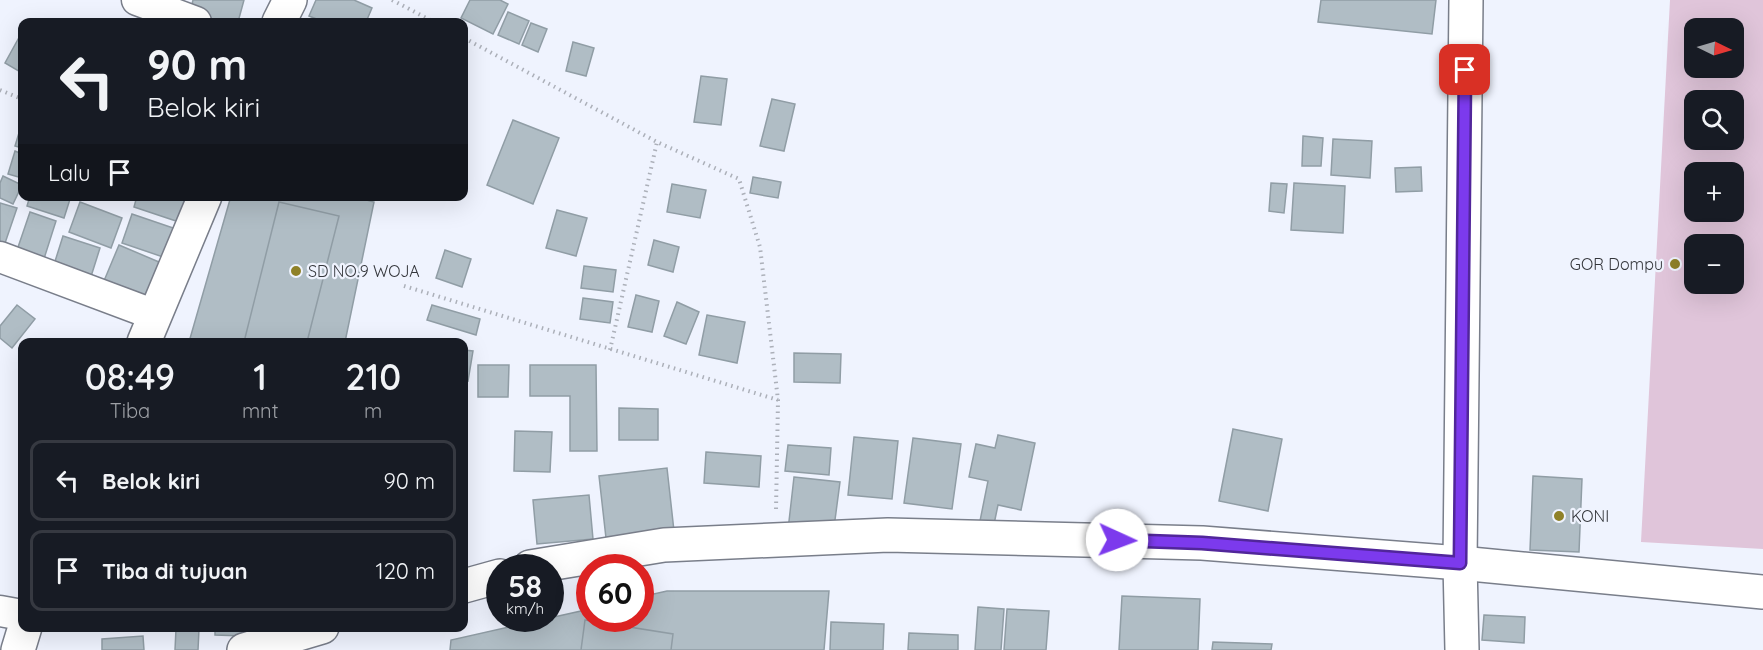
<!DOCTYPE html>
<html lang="id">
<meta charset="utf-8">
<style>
body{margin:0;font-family:Quicksand,sans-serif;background:#20242c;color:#f1f3f6;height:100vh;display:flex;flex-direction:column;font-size:22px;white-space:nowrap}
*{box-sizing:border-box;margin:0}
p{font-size:20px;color:#9ea1a6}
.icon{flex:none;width:33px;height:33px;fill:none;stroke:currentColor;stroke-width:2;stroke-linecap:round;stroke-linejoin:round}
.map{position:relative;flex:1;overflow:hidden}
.panel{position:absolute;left:18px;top:338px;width:450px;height:294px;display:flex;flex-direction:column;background:#171b24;border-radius:12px;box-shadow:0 6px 24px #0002}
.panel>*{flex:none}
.banner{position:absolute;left:18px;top:18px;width:450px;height:183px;border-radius:12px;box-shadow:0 6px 24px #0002;background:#171b24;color:#f1f3f6;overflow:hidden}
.needle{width:39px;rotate:95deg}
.controls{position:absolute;left:1684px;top:18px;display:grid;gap:12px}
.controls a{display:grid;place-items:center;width:60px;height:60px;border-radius:12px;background:#171b24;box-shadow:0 6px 24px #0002;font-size:30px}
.speed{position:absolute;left:486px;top:554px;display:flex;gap:12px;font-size:30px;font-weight:700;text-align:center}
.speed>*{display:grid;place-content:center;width:78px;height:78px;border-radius:50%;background:#171b24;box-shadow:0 6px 24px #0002;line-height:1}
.speed small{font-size:15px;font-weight:400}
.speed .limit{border:9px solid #d22;background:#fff;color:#111}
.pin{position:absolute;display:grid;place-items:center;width:51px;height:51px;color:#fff;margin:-26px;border-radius:12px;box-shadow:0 3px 9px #0006}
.me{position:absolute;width:66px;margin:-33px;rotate:92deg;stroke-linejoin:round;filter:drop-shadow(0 0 4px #0008)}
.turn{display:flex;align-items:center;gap:21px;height:126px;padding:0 30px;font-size:27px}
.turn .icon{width:78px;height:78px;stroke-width:2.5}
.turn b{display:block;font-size:42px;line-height:51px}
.then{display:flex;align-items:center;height:57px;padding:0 30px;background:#0003;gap:12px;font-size:22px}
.eta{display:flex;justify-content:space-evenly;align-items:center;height:102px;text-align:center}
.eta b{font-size:36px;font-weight:600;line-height:42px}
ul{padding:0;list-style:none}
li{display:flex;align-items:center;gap:18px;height:81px;margin:0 12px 9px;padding:0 18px;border:3px solid #363941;border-radius:12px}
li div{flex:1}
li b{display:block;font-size:22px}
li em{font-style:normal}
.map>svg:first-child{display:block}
.green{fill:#e0c5da;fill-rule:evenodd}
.building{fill:#b0bdc5;stroke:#909da5;stroke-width:1.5}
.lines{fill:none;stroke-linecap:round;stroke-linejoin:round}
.street-casing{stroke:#797e8a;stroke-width:33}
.secondary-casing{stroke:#797e8a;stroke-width:36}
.primary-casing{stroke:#797e8a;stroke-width:36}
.highway-casing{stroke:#797e8a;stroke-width:36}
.path{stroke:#acb0b9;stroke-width:4;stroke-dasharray:1.5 4.5;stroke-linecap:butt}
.street{stroke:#fff;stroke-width:30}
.secondary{stroke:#fff;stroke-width:33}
.primary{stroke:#fff;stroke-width:33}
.highway{stroke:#fff;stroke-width:33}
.route-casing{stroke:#51269a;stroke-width:15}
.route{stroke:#7c3aed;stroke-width:10}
.poi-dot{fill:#8f8128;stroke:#eff3fe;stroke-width:2}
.labels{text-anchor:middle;stroke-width:4.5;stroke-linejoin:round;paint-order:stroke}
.poi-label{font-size:16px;fill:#34363b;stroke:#eff3fe;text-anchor:start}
</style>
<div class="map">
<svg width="1763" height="650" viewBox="0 0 1763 650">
<rect width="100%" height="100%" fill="#eff3fe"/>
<path class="green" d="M1670,0H1763V549L1641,542ZM1695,28H1734V68H1695ZM1695,100H1734V140H1695ZM1695,172H1734V212H1695ZM1695,244H1734V284H1695Z"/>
<g class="building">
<polygon points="193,0 244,0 238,22 213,22 189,17"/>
<polygon points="316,0 354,0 372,8 366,22 324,22 309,16"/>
<polygon points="470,0 500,0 508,4 493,34 461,18"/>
<polygon points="1321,0 1436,0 1432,34 1318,22"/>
<polygon points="508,12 529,21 519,44 498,35"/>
<polygon points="531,23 547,29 538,52 522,45"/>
<polygon points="22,32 22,73 5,63"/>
<polygon points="573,42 594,48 586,76 566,71"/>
<polygon points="701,76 727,79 721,125 694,122"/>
<polygon points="772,99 795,104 784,151 760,146"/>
<polygon points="513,120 559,138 533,204 487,185"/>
<polygon points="22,123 22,148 15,146"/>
<polygon points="1303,136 1323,138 1321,166 1302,166"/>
<polygon points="1333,139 1372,141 1370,178 1331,175"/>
<polygon points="15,151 22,154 22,178 8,174"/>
<polygon points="1421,167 1422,191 1396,192 1395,168"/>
<polygon points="3,176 22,185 13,204 0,198 0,183"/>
<polygon points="753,177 781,182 778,198 750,193"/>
<polygon points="1271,183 1287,184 1284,213 1269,211"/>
<polygon points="1294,183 1345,186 1343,233 1291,230"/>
<polygon points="672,184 706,190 700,218 667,212"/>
<polygon points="30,196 71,196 64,218 27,206"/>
<polygon points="137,196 188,196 179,222 134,207"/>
<polygon points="231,196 351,196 374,202 345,342 189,342"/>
<polygon points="80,202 122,218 111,248 69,232"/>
<polygon points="279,202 339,216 307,342 244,342"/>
<polygon points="0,203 17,208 2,252 0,252"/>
<polygon points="557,210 587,218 576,256 546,248"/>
<polygon points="30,212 56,221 42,265 15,256"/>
<polygon points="132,214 179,230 169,259 122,243"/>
<polygon points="63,236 100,248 88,286 51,274"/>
<polygon points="654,240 679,247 673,272 648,265"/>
<polygon points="119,245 166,265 149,308 101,288"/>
<polygon points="445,250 471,259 462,287 436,278"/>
<polygon points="584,266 616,270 613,292 581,288"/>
<polygon points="636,295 659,301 652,332 628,327"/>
<polygon points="583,298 613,302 610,323 580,319"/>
<polygon points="677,302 699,312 686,344 664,336"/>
<polygon points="17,305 35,319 12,348 0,338 0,326"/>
<polygon points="432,305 480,319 476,335 427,320"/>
<polygon points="707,315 745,322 737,363 699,355"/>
<polygon points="464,350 473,351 468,381 464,380"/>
<polygon points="794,353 841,354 840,383 794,382"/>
<polygon points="478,365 509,365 508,397 478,397"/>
<polygon points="530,365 596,365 597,451 570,451 570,396 530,396"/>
<polygon points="619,408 658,409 658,440 619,440"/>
<polygon points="1233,429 1282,439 1268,511 1219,501"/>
<polygon points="515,431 552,432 550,472 514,471"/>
<polygon points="998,435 1035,443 1021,510 998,505 993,529 979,526 988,481 969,477 976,444 995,448"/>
<polygon points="854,437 898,441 892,499 848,495"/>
<polygon points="913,438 961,444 952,509 904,503"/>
<polygon points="788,445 831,448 829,475 785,471"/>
<polygon points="706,452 761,456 759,487 704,483"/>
<polygon points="667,468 675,540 607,547 599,476"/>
<polygon points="1533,476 1582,479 1579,552 1530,550"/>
<polygon points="794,477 840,482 833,535 788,530"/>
<polygon points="589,495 593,539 537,544 533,500"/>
<polygon points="667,591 829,591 824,650 450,650 451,640 590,609 590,618 640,618 640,597"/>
<polygon points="1122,596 1200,599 1198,650 1119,650"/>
<polygon points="978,607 1004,609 1001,650 975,650"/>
<polygon points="1007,609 1049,611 1046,650 1004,650"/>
<polygon points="1484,615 1525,617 1524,643 1482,640"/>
<polygon points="585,620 673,634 671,650 581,650"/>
<polygon points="831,622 884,624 883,650 830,650"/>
<polygon points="215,627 243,627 243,636 215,635"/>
<polygon points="176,629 199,629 198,650 175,650"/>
<polygon points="909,633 958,635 958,650 908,650"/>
<polygon points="143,636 144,650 102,650 102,639"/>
<polygon points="1213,642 1272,644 1271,650 1212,650"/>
</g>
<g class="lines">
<g class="street-casing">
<g id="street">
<polyline points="137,0 196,22"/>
<polyline points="0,257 155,315"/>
<polyline points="0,611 22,615"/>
</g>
</g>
<g class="secondary-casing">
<g id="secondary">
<polyline points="279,22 290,0"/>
<polyline points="144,342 205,196"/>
<polyline points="1460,563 1763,592"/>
<polyline points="18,650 25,627"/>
</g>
</g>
<g class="primary-casing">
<g id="primary">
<polyline points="530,567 664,545 888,535 1202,543 1460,563"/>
<polyline points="464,586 500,576"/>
<polyline points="244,650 322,627"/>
</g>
</g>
<g class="highway-casing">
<polyline id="highway" points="1462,650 1460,563 1466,0"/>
</g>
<g class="path">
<polyline points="392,0 434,22"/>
<polyline points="464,38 657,142 739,179 760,247 778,400 776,510"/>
<polyline points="0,90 22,99"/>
<polyline points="404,286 778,400"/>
<polyline points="610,350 657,142"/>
</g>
<use href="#street" class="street"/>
<use href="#secondary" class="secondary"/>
<use href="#primary" class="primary"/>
<use href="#highway" class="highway"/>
</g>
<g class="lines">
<g class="route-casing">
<polyline id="route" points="1117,540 1202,543 1460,563 1465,70"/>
</g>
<use href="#route" class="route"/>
</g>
<g class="poi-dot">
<circle cx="1675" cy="264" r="6"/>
<circle cx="296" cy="271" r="6"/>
<circle cx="1559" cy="516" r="6"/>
</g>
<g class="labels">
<g class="poi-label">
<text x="1663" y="270" text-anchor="end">GOR Dompu</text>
<text x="308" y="277">SD NO.9 WOJA</text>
<text x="1571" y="522">KONI</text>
</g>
</g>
</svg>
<div class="controls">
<a><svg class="needle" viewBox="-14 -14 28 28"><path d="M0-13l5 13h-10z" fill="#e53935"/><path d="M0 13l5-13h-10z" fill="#9ea1a6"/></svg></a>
<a><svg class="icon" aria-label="search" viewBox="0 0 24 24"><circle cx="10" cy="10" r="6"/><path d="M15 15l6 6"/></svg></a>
<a>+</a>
<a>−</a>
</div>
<div class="speed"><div>58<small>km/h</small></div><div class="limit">60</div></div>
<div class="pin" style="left:1465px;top:70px;background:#d93025"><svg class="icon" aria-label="arrive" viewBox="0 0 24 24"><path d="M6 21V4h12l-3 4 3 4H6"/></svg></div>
<svg class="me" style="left:1117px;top:540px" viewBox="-20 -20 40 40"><circle r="19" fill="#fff"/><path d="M0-13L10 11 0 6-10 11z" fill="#7c3aed"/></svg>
<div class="banner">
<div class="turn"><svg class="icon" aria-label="left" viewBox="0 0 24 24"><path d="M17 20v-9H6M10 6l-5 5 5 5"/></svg><div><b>90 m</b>Belok kiri</div></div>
<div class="then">Lalu<svg class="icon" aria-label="arrive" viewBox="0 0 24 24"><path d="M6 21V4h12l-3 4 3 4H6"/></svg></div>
</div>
<section class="panel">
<div class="eta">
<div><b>08:49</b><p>Tiba</p></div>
<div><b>1</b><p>mnt</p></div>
<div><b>210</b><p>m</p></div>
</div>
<ul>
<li><svg class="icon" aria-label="left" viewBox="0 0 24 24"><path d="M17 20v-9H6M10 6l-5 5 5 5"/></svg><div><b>Belok kiri</b></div><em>90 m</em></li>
<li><svg class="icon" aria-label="arrive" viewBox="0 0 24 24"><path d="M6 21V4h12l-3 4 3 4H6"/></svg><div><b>Tiba di tujuan</b></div><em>120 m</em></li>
</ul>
</section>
</div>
